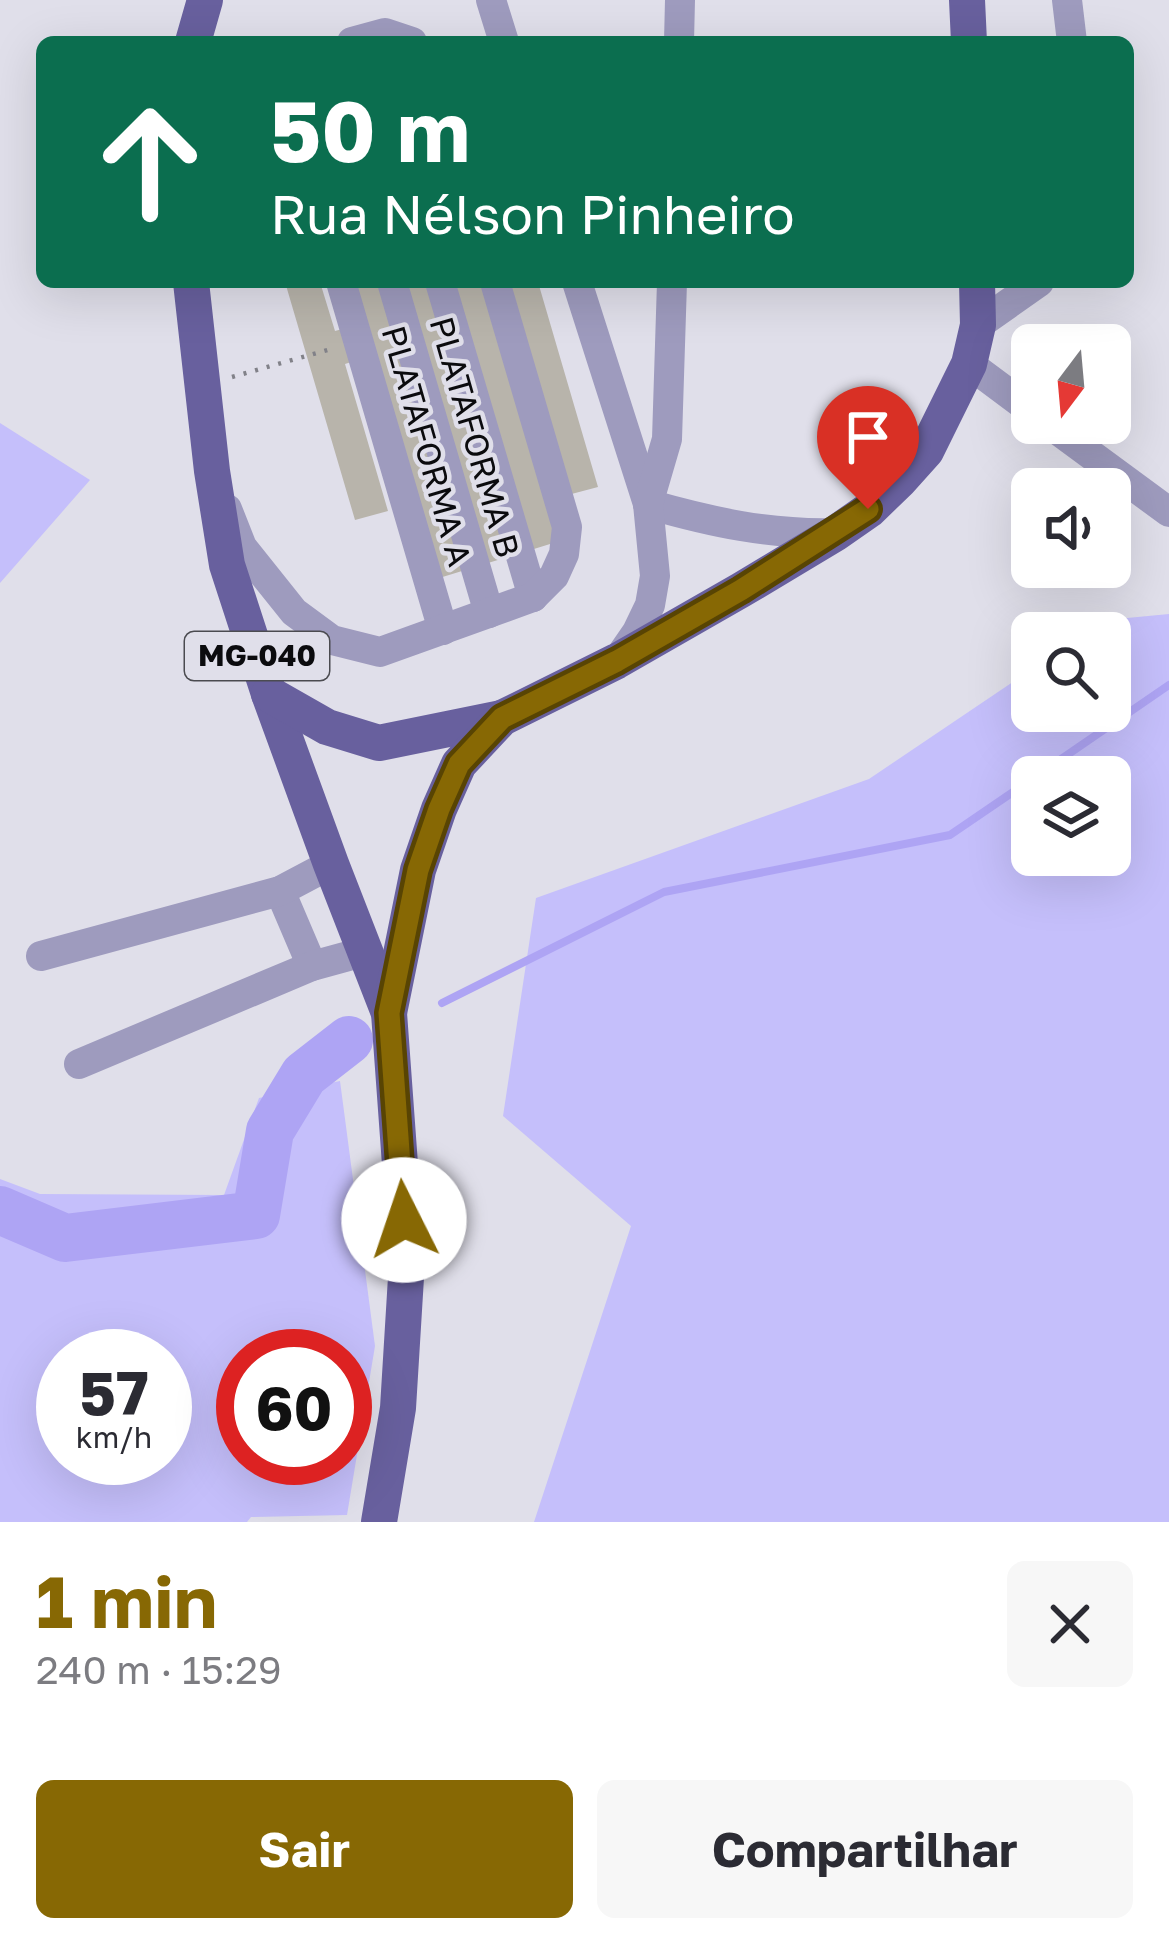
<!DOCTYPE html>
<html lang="pt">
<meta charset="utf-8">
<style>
body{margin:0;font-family:"Golos Text",sans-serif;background:#f7f7f7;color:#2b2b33;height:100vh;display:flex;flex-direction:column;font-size:45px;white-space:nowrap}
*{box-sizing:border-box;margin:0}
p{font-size:39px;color:#7c7c81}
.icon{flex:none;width:66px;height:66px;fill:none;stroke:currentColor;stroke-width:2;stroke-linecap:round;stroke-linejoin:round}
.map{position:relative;height:1522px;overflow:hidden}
.sheet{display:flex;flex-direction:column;background:#fff;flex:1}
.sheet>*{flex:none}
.top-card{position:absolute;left:36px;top:36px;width:1098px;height:252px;border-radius:18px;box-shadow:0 12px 48px #0002;background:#0b6e4f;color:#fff;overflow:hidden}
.needle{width:78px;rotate:196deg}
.fabs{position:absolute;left:1011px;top:324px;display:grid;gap:24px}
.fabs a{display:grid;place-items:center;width:120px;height:120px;border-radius:18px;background:#fff;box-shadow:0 12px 48px #0002;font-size:60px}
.speed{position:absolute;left:36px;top:1329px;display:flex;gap:24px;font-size:60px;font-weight:700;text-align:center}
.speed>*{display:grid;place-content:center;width:156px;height:156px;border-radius:50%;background:#fff;box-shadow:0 12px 48px #0002;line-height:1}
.speed small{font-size:30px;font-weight:400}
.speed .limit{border:18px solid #d22;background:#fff;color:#111}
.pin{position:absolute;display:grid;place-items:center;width:102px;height:102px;color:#fff;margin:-123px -51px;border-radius:50% 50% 50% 0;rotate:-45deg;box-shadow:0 0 12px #0007}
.pin .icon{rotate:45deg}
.me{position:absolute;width:132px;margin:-66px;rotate:356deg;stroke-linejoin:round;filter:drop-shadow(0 0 9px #0008)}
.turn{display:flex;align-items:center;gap:42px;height:252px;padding:0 36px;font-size:54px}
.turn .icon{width:156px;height:156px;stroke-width:2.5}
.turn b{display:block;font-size:84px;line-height:102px}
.round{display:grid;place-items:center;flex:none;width:126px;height:126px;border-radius:18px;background:#f7f7f7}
.head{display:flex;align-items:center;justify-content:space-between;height:204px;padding:0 36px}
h1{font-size:72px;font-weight:700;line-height:90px;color:#876804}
.button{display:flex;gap:24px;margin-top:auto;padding:24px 36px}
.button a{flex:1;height:138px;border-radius:18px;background:#876804;color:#fff;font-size:48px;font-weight:700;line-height:138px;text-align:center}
.button a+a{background:#f7f7f7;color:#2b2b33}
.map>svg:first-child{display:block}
.green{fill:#c5bffb;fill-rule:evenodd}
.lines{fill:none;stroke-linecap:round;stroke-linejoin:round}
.stream{stroke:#aea4f4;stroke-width:8}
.river{stroke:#aea4f4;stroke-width:48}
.building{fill:#b8b4ab}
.path{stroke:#818188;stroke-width:4.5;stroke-dasharray:3 9;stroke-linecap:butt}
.minor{stroke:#9e9bbe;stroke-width:30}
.major{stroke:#68609e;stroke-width:36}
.route-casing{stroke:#584403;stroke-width:30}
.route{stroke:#876804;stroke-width:21}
.labels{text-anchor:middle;stroke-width:9;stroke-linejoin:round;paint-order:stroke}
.shield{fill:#e0dfea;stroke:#4b4b50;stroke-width:3}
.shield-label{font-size:30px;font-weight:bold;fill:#0b0b0e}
.street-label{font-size:33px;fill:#0b0b0e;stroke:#e0dfea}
</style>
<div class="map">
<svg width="1169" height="1522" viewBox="0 0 1169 1522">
<rect width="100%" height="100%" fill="#e0dfea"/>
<g class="green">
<polygon points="0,423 90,480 0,583"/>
<path d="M1169,614V1522H534L631,1226L503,1116L536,898L869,779L1032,669V711H1110V633H1100L1127,618ZM1032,777H1110V855H1032Z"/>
<path d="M340,1081L375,1346L347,1515L251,1517L247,1522H0V1179L40,1194L224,1195L259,1098ZM63,1356H165V1458H63ZM243,1356H345V1458H243Z"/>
</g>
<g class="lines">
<g class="stream">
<polyline points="1035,777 1169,685"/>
<polyline points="442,1003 664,892 950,835 1032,779"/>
</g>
<polyline class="river" points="0,1210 65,1238 256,1215 270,1131 304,1075 349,1040"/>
</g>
<polygon class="building" points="285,282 320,282 335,331 361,324 348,282 538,282 598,487 564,496 563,540 436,579 370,356 345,364 388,511 355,520"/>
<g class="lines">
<polyline class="path" points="232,377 331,349"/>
<g class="minor">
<polyline points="491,0 504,42"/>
<polyline points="1067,0 1072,42"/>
<polyline points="352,42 385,33 412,42"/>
<polyline points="679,42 680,0"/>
<polyline points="341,282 443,630"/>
<polyline points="392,282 489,613"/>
<polyline points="440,282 533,597"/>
<polyline points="577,282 648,504"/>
<polyline points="978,325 1039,282"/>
<polyline points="969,364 1032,411"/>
<polyline points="1048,423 1169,512"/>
<path d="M648,504C711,522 770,535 836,533"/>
<polyline points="227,509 242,547 294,612 332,640 380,652 533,597 554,576 564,554 567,527 495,282"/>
<polyline points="617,661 637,632 650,605 655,576 648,504 667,439 672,282"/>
<polyline points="280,891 312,966"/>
<polyline points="41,956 280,891 331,864"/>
<polyline points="79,1064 312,966 363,952"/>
</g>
<g class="major">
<polyline points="967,0 969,42"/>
<polyline points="193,42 205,0"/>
<polyline points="191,282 212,471 227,565 269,694 331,864 389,1013 407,1261 398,1408 379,1522"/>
<polyline points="269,694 327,727 379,743 502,718"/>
<polyline points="389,1013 418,870 439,809 459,764 502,718 617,661 741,590 836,533 869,510 900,480 926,451 969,364 978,325 977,282"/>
</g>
</g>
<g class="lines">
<g class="route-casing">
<polyline id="route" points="404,1220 389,1013 418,870 439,809 459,764 502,718 617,661 741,590 868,509"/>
</g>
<use href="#route" class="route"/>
</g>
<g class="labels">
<rect class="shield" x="185" y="632" width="144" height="48" rx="9"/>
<g class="shield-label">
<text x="257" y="666">MG-040</text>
</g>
<g class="street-label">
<text transform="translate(475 437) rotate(74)" y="12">PLATAFORMA B</text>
<text transform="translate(427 446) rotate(74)" y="12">PLATAFORMA A</text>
</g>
</g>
</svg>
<div class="fabs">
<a><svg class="needle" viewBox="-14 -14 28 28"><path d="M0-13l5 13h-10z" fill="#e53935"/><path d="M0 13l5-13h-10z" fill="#7c7c81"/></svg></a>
<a><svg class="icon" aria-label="sound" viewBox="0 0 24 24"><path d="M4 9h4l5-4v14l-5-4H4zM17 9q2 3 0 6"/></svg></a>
<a><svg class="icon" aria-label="search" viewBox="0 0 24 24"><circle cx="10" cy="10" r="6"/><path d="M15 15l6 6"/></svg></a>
<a><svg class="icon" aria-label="layers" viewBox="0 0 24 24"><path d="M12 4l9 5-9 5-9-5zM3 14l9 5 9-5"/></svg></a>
</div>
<div class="speed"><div>57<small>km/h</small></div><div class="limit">60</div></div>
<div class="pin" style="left:868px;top:509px;background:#d93025"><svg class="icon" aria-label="arrive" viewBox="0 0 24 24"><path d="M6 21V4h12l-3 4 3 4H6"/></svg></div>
<svg class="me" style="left:404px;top:1220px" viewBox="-20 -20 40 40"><circle r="19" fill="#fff"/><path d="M0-13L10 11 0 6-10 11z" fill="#876804"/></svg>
<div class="top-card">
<div class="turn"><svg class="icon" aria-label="ahead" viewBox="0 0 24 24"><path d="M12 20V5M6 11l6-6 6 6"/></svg><div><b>50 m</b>Rua Nélson Pinheiro</div></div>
</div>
</div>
<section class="sheet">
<div class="head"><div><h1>1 min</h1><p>240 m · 15:29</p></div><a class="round"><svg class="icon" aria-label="close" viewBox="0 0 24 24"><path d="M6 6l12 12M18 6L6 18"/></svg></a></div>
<div class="button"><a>Sair</a><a>Compartilhar</a></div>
</section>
